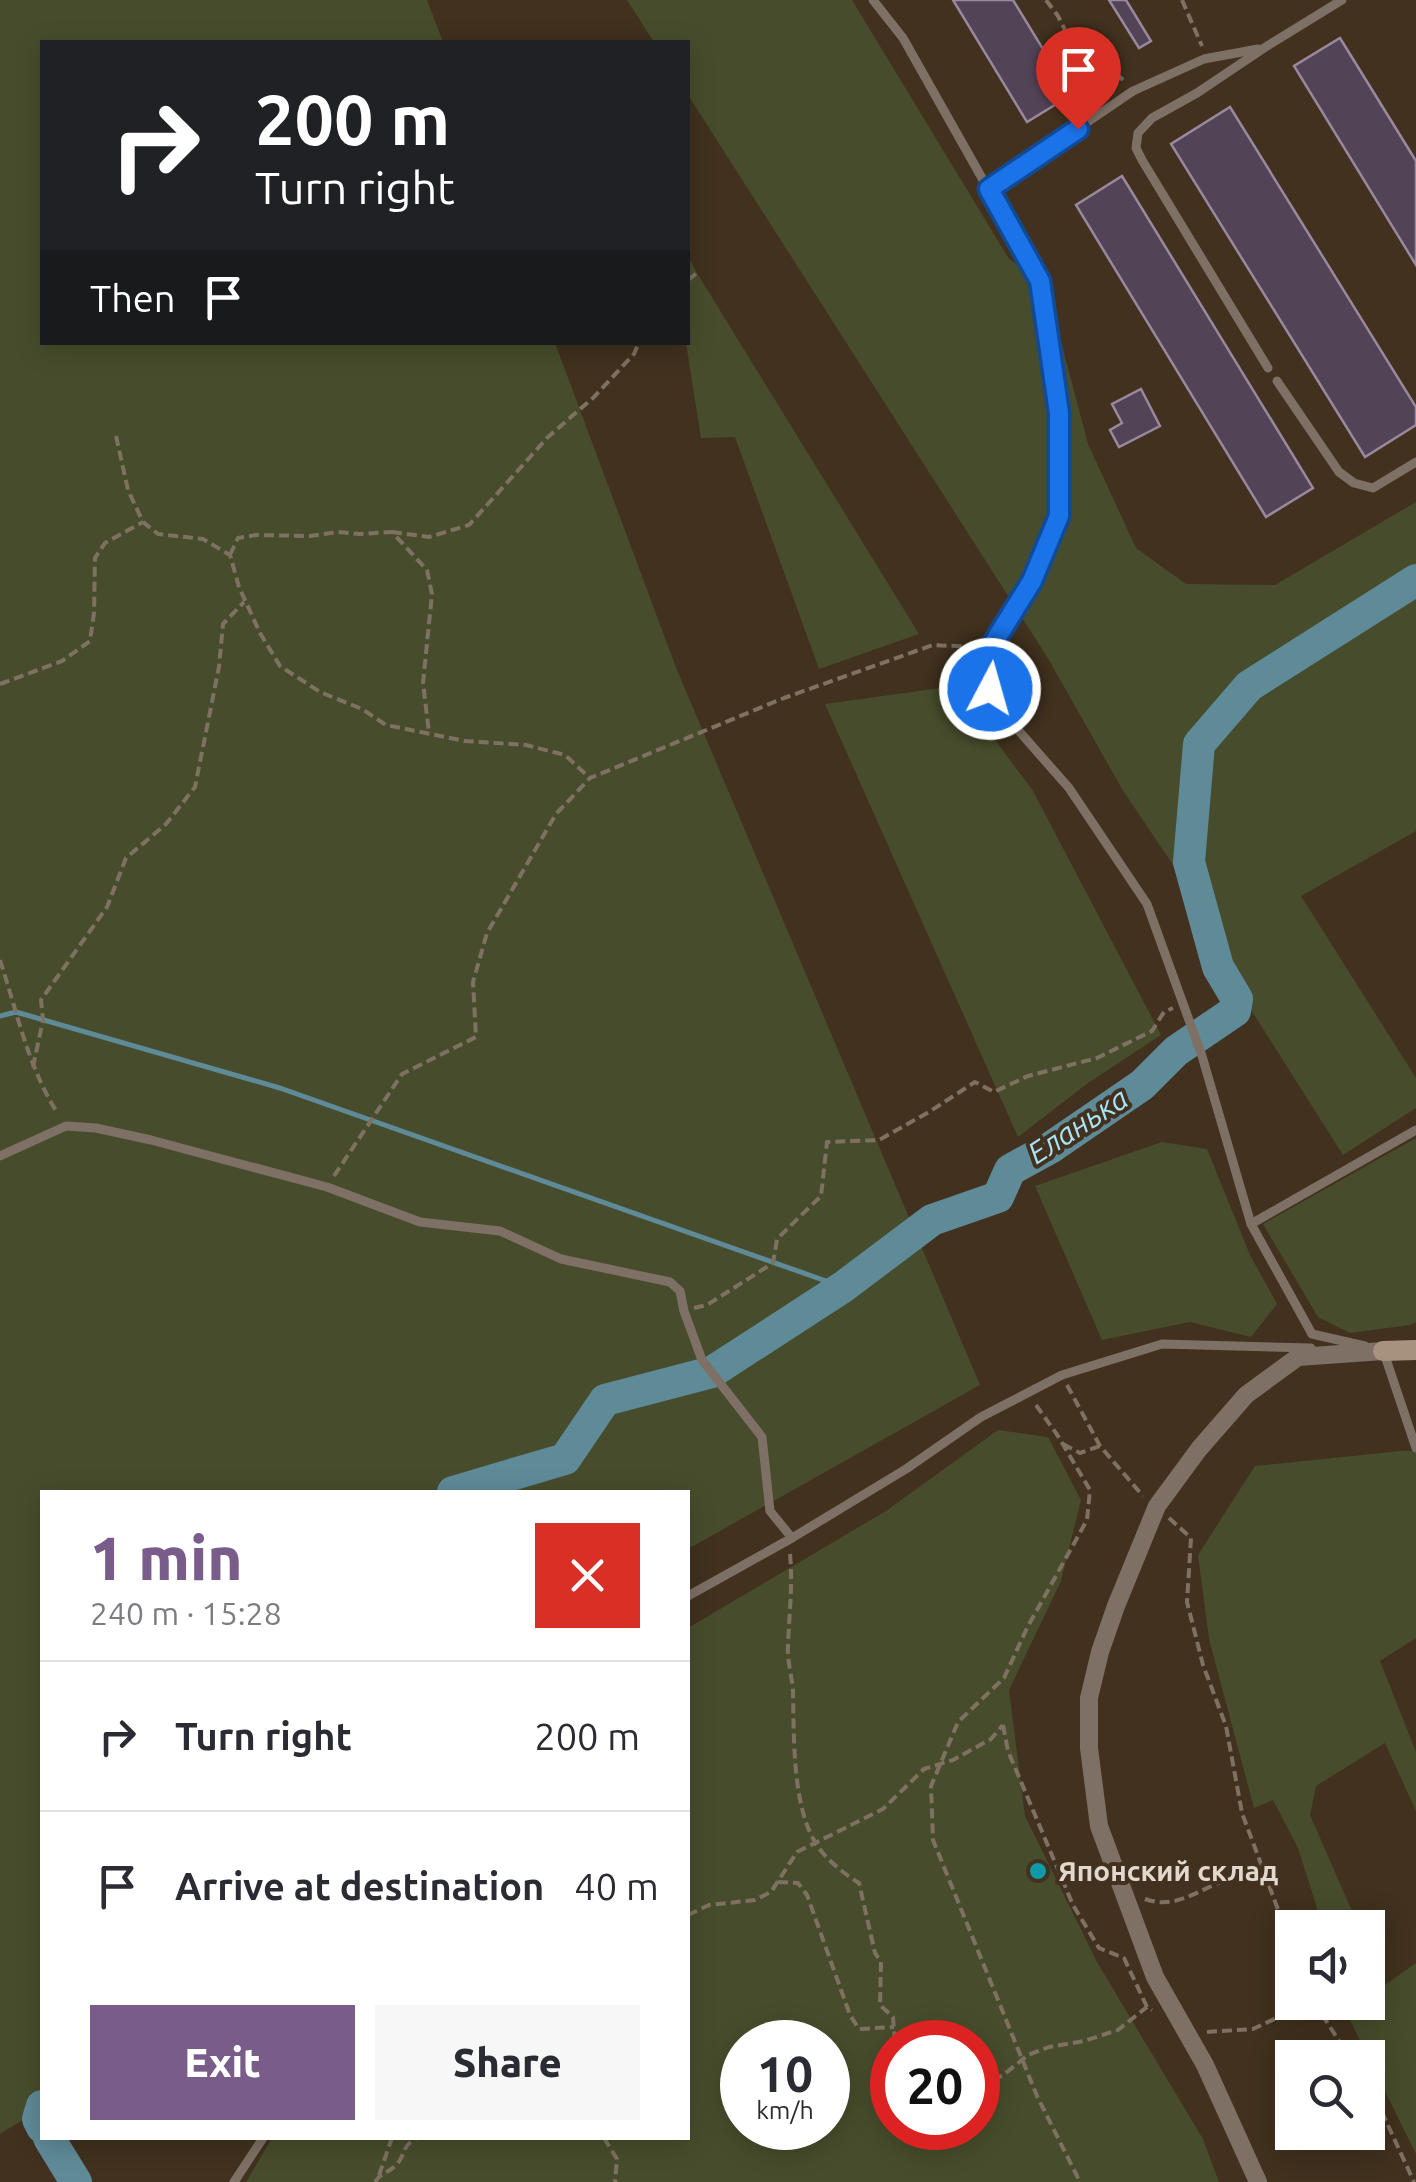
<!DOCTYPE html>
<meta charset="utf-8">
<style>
body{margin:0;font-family:Ubuntu,sans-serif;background:#f7f7f7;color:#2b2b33;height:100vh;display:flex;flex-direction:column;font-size:38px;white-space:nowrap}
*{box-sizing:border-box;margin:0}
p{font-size:32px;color:#7c7c81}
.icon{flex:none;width:55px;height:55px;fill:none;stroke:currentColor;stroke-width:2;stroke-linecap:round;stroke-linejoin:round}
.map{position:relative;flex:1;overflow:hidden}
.sheet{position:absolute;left:40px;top:1490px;width:650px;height:650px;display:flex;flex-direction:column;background:#fff;border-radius:0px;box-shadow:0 5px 25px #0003}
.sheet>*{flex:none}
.guide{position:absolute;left:40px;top:40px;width:650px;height:305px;border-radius:0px;box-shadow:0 5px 25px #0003;background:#202124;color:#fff;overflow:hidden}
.controls{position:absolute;left:1275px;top:1910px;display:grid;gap:20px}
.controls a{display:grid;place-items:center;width:110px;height:110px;border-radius:0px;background:#fff;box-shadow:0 5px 25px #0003;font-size:50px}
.speed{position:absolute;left:720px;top:2020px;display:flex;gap:20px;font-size:50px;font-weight:700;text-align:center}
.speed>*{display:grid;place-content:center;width:130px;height:130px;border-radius:50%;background:#fff;box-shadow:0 5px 25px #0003;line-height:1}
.speed small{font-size:25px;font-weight:400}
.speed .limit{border:15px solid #d22;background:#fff;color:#111}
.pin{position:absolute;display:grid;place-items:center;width:85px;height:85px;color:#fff;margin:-102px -42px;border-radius:50% 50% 50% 0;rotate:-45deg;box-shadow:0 0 10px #0007}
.pin .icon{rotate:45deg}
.me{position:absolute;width:110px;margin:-55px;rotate:6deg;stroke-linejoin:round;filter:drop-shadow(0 0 8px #0008)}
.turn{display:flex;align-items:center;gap:35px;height:210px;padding:0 50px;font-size:45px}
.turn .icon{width:130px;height:130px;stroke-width:2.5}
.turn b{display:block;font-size:70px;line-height:85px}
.then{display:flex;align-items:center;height:95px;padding:0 50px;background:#0003;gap:20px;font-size:38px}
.round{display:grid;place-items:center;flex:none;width:105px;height:105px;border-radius:0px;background:#f7f7f7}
.summary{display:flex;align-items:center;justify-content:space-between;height:170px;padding:0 50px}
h1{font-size:60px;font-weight:800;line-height:75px;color:#7a5c8a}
.primary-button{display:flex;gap:20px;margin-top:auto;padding:20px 50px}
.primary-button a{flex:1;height:115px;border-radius:0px;background:#7a5c8a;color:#fff;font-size:40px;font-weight:800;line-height:115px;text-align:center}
.primary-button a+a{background:#f7f7f7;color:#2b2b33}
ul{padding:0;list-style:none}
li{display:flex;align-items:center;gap:30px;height:150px;padding:0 50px;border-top:2px solid #e1e1e2}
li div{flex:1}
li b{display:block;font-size:38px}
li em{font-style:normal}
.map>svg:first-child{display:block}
.green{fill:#474d2c;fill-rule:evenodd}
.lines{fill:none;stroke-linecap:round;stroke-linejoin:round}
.stream{stroke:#5f8b99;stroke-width:5}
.river{stroke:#5f8b99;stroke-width:32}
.building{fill:#534357;stroke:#99889e;stroke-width:2.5}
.path{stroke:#7f7161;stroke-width:4;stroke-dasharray:10 5;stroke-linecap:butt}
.lane{stroke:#7e7065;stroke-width:9}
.street{stroke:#7e7065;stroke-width:18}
.secondary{stroke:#a79280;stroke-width:20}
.route-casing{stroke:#114b97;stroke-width:25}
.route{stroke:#1a73e8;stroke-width:18}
.culture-dot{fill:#0f9aa8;stroke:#41311e;stroke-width:4}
.labels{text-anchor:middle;stroke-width:8;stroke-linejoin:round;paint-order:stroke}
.poi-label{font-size:28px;font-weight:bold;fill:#e2d8cd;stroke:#41311e;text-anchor:start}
.water-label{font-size:30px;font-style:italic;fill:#a9e4f9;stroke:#41311e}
</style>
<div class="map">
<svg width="1416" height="2182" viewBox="0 0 1416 2182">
<rect width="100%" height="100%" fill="#41311e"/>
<g class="green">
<polygon points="0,0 427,0 443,42 42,42 42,342 555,343 677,670 980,1385 688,1549 688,1492 42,1492 42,2113 24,2119 0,2134"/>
<polygon points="627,0 852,0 1009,259 1045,281 1088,444 1136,548 1186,584 1275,585 1416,502 1416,831 1301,896 1416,1078 1416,1108 1343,1155 1248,1005 1212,923 1122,789 1049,660 688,95 688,42 654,42"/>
<polygon points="688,257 697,273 919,634 819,669 735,437 701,438 686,343"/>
<polygon points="955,686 1033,791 1161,1035 1088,1083 1018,1137 825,704"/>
<polygon points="1416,1138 1416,1322 1410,1325 1350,1333 1318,1317 1263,1224"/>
<polygon points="1162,1142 1207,1149 1250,1255 1277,1304 1251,1337 1190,1322 1102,1340 1035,1186"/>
<path d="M998,1430L1048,1437L1081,1500L1061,1581L1009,1690L1025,1816L1097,1962L1203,2139L1219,2182H246L272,2138H688V1628L886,1511ZM742,2042H828V2128H742ZM892,2042H978V2128H892Z"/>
<polygon points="1401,1451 1416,1451 1416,1638 1380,1661 1416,1752 1416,1811 1385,1743 1316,1786 1310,1815 1359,1927 1323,1927 1298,1848 1273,1800 1254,1808 1209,1639 1198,1555 1255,1466"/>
<polygon points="1368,1946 1385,1985 1416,1963 1416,2154 1348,2016 1344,2003 1368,2002"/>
</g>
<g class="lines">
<polyline class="stream" points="0,1016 16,1012 280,1088 843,1287"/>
<g class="river">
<polyline points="453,1492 565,1459 605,1400 712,1372 843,1287 932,1220 998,1197 1010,1170 1050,1148 1142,1085 1176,1051 1235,1011 1237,999 1218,967 1189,862 1199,744 1249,686 1416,580"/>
<polyline points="42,2106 38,2119 42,2127"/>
<polyline points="49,2138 76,2182"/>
</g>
</g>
<g class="building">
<polygon points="953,0 1013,0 1071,95 1027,122"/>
<polygon points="1109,0 1126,0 1151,41 1139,48"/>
<polygon points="1340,38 1416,161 1416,265 1294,66"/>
<polygon points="1230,107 1416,407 1416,425 1365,457 1171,144"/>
<polygon points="1122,176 1313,488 1266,517 1076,205"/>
<polygon points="1141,389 1160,426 1119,447 1110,430 1122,423 1112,404"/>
</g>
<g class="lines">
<g class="path">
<polyline points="1046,0 1058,16 1071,42 1100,58 1123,80"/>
<polyline points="1182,0 1202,46"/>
<polyline points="688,280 697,273"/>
<polyline points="116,436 128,490 143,522 158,534 203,539 230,555 239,587 260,633 280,666 320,692 362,709 386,725 465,741 526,745 565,755 590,778"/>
<polyline points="392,532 429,537 469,525 548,437 594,397 634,354 639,342"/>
<polyline points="230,555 238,538 256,535 310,536 338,532 360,534 392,532 427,570 432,594 423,683 429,733"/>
<polyline points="0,684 62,661 90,641 94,613 95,558 105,543 143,522"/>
<path d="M0,960C17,1012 28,1067 58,1114"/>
<polyline points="33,1067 43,1020 41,1000 107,907 126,858 166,824 195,787 219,667 223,624 244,602"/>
<polyline points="334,1176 402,1074 476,1037 473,982 487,933 556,814 590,778 784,698 933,645 976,647"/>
<polyline points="694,1308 707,1305 773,1263 777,1239 821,1196 827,1142 879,1140 929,1112 975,1082 994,1092 1028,1076 1097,1058 1152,1031 1164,1012 1173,1008"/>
<polyline points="1067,1385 1100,1446 1143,1496"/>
<polyline points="1036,1405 1058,1436 1090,1490 1087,1520 1027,1628 1004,1678 958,1722 931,1786 933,1840 1037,2096 1080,2182"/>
<polyline points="1063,1444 1080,1453 1100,1446"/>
<polyline points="1169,1518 1191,1538 1187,1602 1203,1665 1226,1726 1242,1813 1292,1947"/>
<path d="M790,1554C793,1585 789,1615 788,1646C787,1661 792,1676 793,1691C794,1734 792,1804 815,1842C825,1859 843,1873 859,1883L875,1953L881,1962L880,2005L893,2017L895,2042"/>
<polyline points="1003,1725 1008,1751 1073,1905 1099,1948 1124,1958 1147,2007 1152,2010"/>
<polyline points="778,1882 798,1883 807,1895 850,2015 859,2029 894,2027"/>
<path d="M1145,1899C1183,1913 1210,1877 1245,1877C1253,1877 1261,1881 1268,1884"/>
<polyline points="688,1915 709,1905 755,1900 771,1892 797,1852 883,1809 924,1769 953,1760 991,1739 1003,1725"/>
<polyline points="1314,2002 1350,2058"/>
<polyline points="1207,2032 1253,2029 1311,2002"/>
<polyline points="978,2083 1002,2076 1028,2055 1049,2047 1084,2041 1118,2030 1147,2007"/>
<polyline points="1368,2085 1375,2097 1414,2182"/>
<polyline points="604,2138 617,2159 615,2182"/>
<polyline points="379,2175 392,2138"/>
<path d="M375,2182C382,2171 389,2173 396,2165C407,2154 400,2147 417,2138"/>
</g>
<g class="lane">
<polyline points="873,0 903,38 1040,281 1059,413 1059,516 1032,581 991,647 990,689 1018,730 1069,788 1147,904 1202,1056 1251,1224 1312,1334 1365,1346"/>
<polyline points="989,189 1133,91 1204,59 1258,49"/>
<polyline points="1268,368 1142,160 1136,148 1138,133 1152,118 1197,93 1264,48 1342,0"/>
<polyline points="1277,381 1339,472 1354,483 1373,488 1416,462"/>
<polyline points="0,1156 66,1126 96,1128 151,1140 327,1187 420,1222 500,1231 561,1259 670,1282 680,1291 684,1311 702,1360 762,1437 770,1511 792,1538"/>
<polyline points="1251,1224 1416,1130"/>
<polyline points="1384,1353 1416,1448"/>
<polyline points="688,1596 792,1538 906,1469 981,1417 1062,1375 1162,1344 1311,1348"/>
<polyline points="234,2182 263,2138"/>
</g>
<polyline class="street" points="1258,2182 1205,2065 1155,1977 1099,1826 1089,1748 1089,1698 1100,1652 1116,1606 1157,1506 1199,1449 1246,1395 1298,1357 1383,1351"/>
<polyline class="secondary" points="1383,1351 1416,1350"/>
</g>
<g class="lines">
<g class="route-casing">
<polyline id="route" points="990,689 991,647 1032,581 1059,516 1059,413 1040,281 989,189 1078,129"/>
</g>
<use href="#route" class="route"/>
</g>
<circle class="culture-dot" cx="1038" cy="1871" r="10"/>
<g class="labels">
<g class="poi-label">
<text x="1058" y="1881">Японский склад</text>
</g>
<g class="water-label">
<text transform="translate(1078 1126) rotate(-33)" y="10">Еланька</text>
</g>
</g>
</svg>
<div class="controls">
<a><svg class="icon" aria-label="sound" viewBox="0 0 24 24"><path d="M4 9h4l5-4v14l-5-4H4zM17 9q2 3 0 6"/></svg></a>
<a><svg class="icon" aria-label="search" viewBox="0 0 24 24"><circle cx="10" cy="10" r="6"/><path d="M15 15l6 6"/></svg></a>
</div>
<div class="speed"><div>10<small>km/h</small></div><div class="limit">20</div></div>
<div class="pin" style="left:1078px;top:129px;background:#d93025"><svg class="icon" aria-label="arrive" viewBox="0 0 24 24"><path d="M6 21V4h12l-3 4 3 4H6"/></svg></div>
<svg class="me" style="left:990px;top:689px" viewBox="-20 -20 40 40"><circle r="17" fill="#1a73e8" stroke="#fff" stroke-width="3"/><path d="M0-11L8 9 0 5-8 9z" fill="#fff"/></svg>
<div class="guide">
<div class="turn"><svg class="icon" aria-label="right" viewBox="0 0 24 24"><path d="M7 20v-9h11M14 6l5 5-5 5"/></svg><div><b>200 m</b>Turn right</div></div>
<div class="then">Then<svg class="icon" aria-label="arrive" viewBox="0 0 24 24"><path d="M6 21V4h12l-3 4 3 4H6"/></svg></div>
</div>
<section class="sheet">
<div class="summary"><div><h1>1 min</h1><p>240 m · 15:28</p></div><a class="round" style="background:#d93025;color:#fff"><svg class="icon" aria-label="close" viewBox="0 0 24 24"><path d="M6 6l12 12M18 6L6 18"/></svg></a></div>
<ul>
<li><svg class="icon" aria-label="right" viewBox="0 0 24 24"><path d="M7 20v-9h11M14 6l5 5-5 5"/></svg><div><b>Turn right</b></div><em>200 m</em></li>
<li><svg class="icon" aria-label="arrive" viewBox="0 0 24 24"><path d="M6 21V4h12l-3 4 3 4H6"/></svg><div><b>Arrive at destination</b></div><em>40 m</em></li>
</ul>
<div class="primary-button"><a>Exit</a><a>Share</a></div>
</section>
</div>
